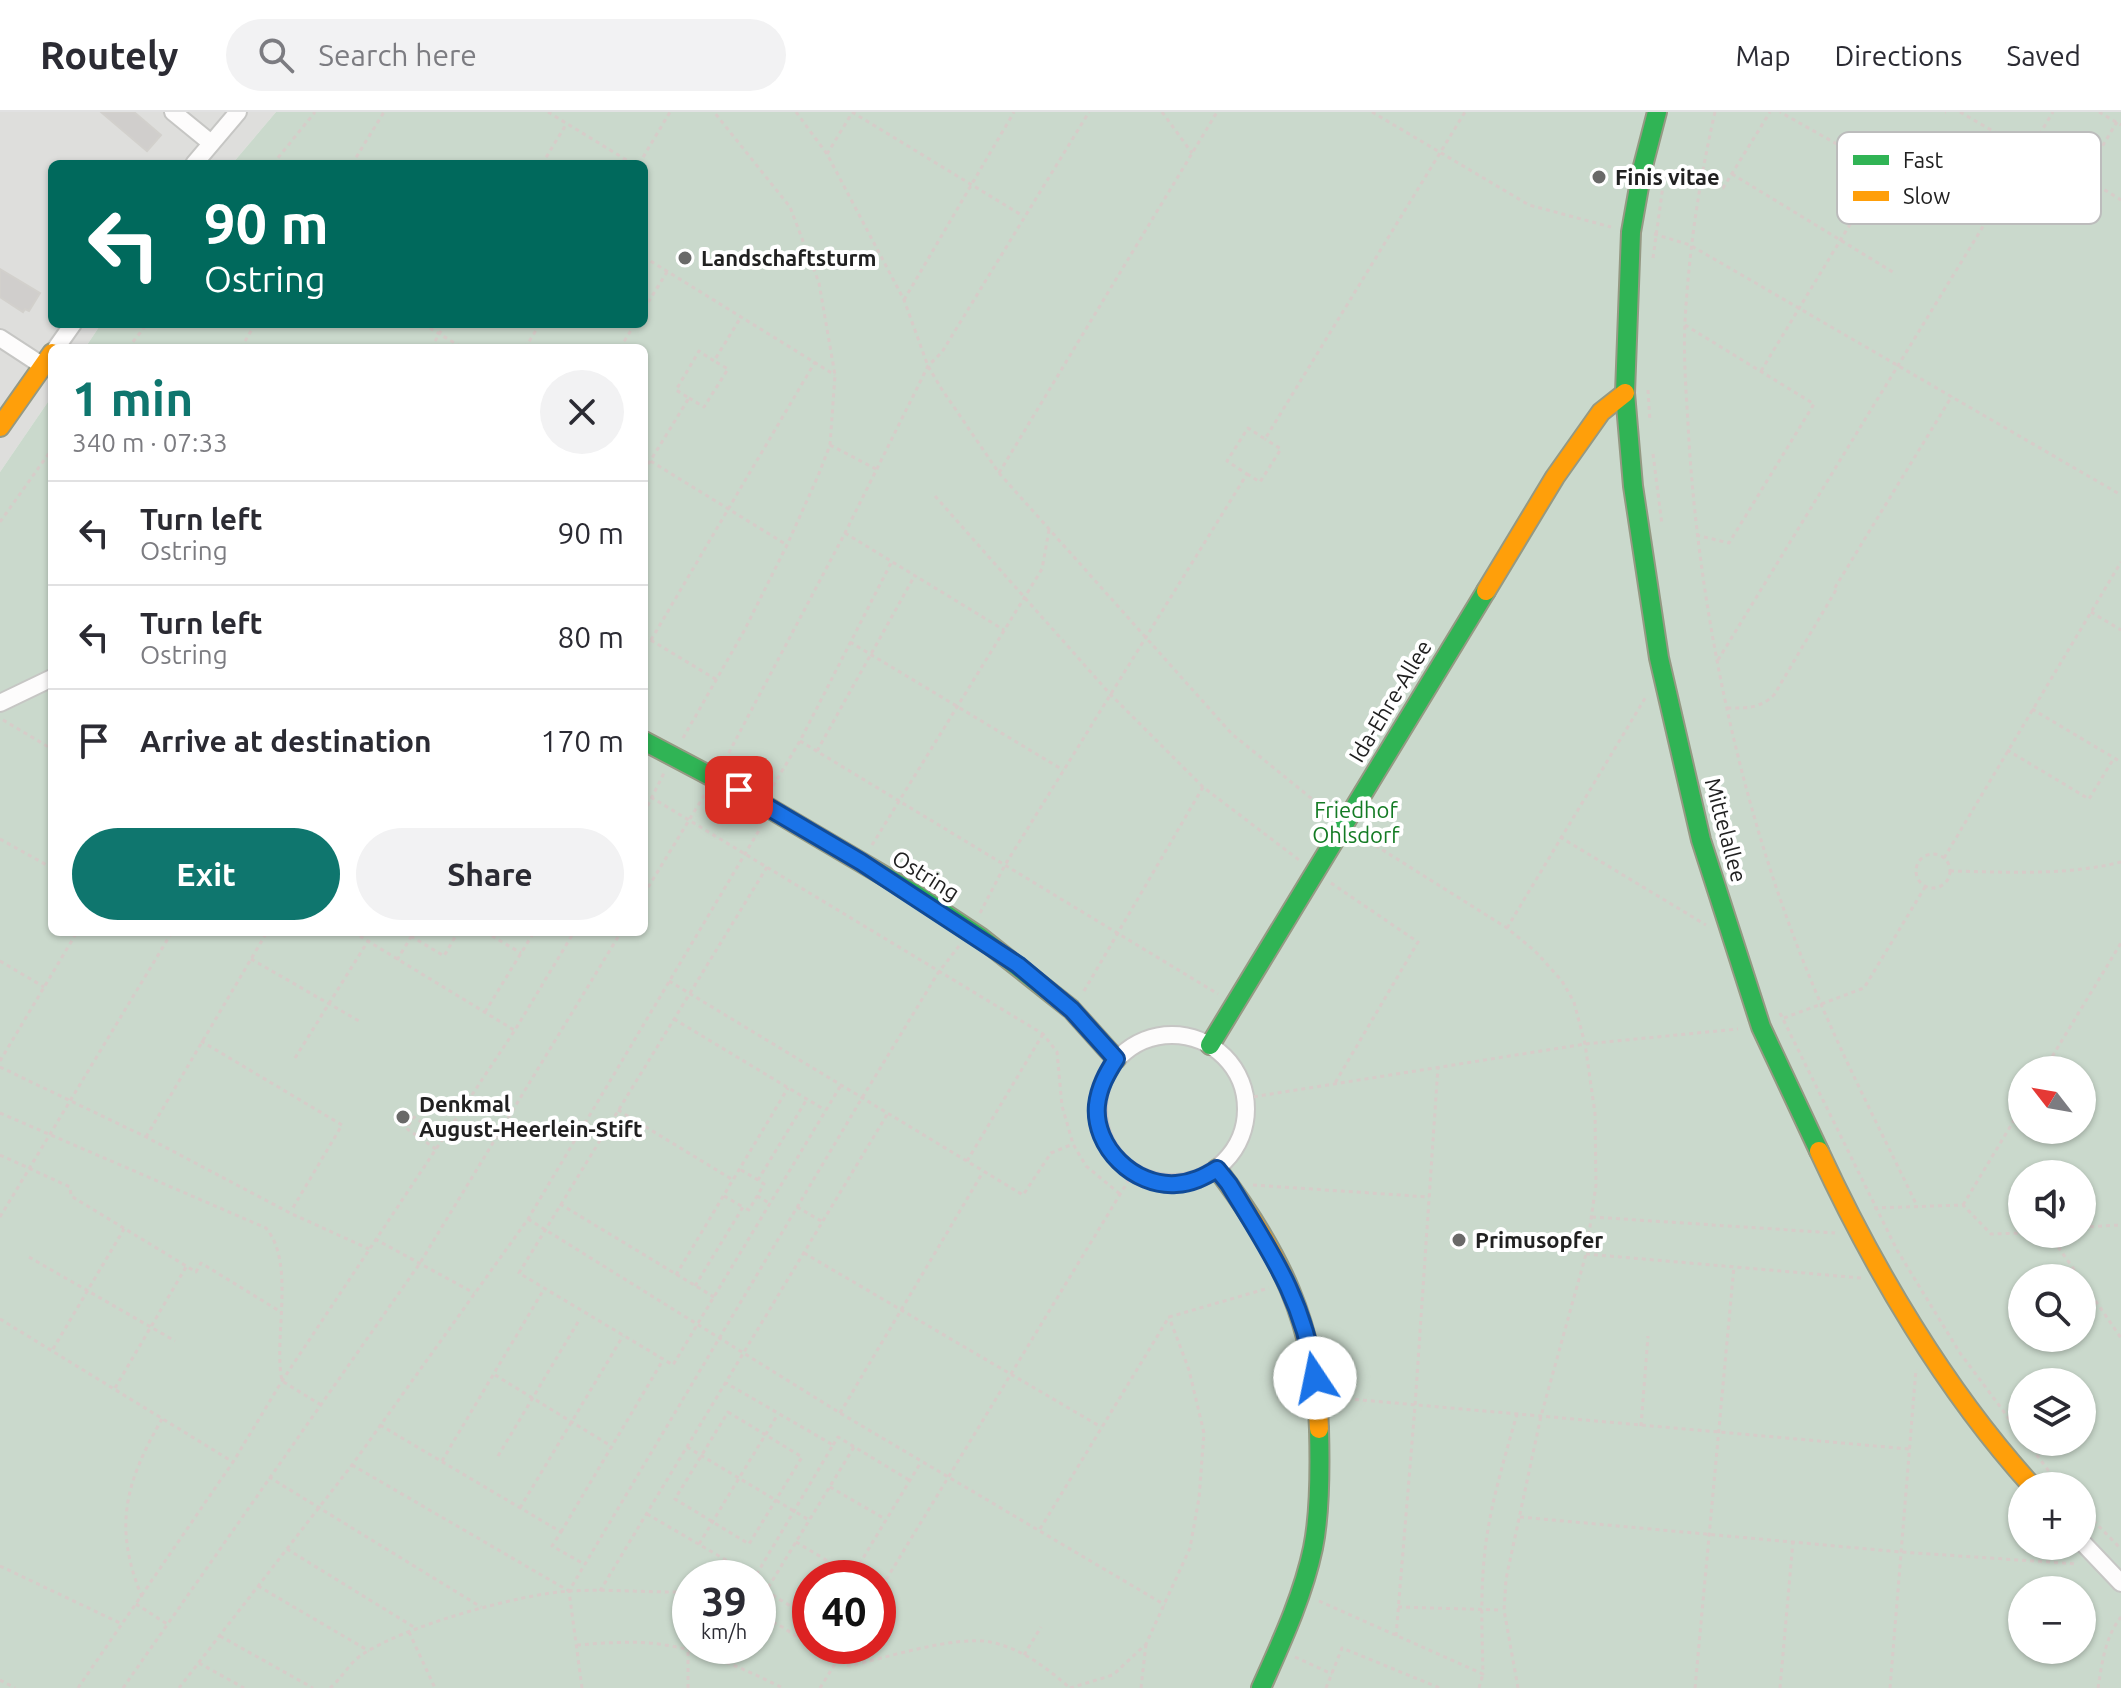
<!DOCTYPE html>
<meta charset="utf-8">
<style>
body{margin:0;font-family:Ubuntu,sans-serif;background:#f2f2f3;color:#2b2b33;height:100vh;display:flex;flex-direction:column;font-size:30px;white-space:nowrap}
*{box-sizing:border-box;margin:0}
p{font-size:26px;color:#7c7c81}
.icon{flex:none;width:44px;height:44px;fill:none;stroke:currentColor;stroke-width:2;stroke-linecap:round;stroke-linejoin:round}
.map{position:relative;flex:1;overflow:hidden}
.sheet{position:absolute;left:48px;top:232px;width:600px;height:592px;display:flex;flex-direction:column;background:#fff;border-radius:12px;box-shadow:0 2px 6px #0004}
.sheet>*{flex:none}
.guide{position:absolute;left:48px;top:48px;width:600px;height:168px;border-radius:12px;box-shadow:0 2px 6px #0004;background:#00695c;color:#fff;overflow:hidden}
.needle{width:52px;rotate:301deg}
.controls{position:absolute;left:2008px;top:944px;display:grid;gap:16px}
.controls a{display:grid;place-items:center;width:88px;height:88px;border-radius:50%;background:#fff;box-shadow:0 2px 6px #0004;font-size:40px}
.speed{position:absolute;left:672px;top:1448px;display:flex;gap:16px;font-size:40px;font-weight:700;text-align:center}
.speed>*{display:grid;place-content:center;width:104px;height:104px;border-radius:50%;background:#fff;box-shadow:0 2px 6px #0004;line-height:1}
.speed small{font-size:20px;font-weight:400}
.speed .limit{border:12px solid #d22;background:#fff;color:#111}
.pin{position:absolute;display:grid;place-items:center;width:68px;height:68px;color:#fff;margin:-34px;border-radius:16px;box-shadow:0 4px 12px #0006}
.me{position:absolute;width:88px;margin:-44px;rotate:349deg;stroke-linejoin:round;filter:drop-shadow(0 0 6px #0008)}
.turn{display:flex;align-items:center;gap:28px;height:168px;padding:0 24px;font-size:36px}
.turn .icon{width:104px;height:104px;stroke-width:2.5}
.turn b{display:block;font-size:56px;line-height:68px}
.round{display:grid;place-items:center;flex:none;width:84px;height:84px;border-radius:42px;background:#f2f2f3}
.summary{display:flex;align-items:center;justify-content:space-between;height:136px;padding:0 24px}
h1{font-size:48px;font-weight:600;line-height:60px;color:#0f766e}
.cta{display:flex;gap:16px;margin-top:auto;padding:16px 24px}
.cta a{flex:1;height:92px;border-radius:48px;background:#0f766e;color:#fff;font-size:32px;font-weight:600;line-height:92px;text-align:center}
.cta a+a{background:#f2f2f3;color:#2b2b33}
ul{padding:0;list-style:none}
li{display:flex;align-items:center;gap:24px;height:104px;padding:0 24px;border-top:2px solid #e1e1e2}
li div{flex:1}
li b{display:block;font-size:30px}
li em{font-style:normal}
header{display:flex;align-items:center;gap:48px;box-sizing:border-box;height:112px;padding:0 40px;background:#fff;border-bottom:2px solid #e1e1e2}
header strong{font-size:38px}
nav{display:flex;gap:44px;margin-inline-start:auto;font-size:28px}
.search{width:560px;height:72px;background:#f2f2f3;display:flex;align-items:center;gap:20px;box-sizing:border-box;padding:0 28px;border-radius:44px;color:#7c7c81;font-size:30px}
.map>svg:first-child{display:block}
.residential{fill:#dededc}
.cemetery{fill:#cad9cc;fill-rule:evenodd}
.building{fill:#d0cecc;stroke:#d2d0cc;stroke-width:2}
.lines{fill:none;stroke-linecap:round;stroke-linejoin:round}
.street-casing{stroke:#c6c6c4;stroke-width:20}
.fast-casing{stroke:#959983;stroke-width:22}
.slow-casing{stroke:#959983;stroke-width:22}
.path{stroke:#d7ccc9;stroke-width:3;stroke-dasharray:4 4;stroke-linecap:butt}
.street{stroke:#fdfcfc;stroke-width:16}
.fast{stroke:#30b455;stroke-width:18}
.slow{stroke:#ff9f0a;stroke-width:18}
.route-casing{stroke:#114b97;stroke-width:20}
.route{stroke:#1a73e8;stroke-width:14}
.poi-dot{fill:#696968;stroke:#fff;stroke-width:3}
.labels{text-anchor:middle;stroke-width:8;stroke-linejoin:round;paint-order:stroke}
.poi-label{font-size:22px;font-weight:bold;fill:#212121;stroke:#fff;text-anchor:start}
.street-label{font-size:22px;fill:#212121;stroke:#fff}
.park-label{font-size:22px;fill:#147b24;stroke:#fff}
.key{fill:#fff;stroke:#bcbcbc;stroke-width:2}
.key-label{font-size:22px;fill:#212121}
</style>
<header>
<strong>Routely</strong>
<div class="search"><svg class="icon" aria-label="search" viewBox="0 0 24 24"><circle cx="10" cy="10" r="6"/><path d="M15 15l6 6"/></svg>Search here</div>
<nav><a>Map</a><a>Directions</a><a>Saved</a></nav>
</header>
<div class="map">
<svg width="2121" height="1576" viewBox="0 0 2121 1576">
<rect width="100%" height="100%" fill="#efeeeb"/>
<polygon class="residential" points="0,0 276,0 232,52 52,52 52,212 101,212 85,236 52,236 52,284 0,360"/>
<path class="cemetery" d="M276,0H2121V1576H0V360L52,284V820H644V236H85L101,212H644V52H232ZM2022,958H2082V1018H2022ZM2022,1062H2082V1122H2022ZM2022,1166H2082V1226H2022ZM2022,1270H2082V1330H2022ZM2022,1374H2082V1434H2022ZM690,1466H758V1534H690ZM810,1466H878V1534H810ZM2022,1478H2082V1538H2022Z"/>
<g class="building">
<polygon points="101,0 134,0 161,23 147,39"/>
<polygon points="0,157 40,181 29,199 25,197 23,200 0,185"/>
</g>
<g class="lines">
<g class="street-casing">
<g id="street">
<polyline points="173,0 211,31"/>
<polyline points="194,52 238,0"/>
<polyline points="0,226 43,254"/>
<polyline points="56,236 73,212"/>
<polyline points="0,591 52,566"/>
<circle cx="1172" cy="997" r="74"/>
<polyline points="2082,1430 2121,1471"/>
</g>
</g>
<g class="fast-casing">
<g id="fast">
<polyline points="1657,0 1642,58 1631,120 1625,281 1633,374 1659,546 1701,728 1761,915 1819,1039"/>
<polyline points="644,629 752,686 915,782 980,825 1071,897 1116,947"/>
<polyline points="1210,933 1486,479"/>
<path d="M1261,1576C1281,1531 1303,1484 1313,1436C1320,1402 1320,1352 1319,1317"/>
</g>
</g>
<g class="slow-casing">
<g id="slow">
<polyline points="0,315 52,241"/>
<polyline points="1486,479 1555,365 1601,300 1625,281"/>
<path d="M1819,1039C1873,1156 1945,1278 2032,1374"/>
<path d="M1217,1057C1279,1138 1316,1213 1319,1317"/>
</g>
</g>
<g class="path">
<polyline points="548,0 633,52"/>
<polyline points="796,0 827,42 904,188 928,254 941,276 999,361 1232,622 1327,699"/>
<polyline points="852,0 1023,104"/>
<polyline points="1162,0 1192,41"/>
<polyline points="1372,0 1529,93 1611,115"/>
<path d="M1715,0C1699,70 1689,138 1685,209C1683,249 1687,290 1689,330C1701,517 1746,720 1821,892C1850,960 1885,1027 1917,1094"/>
<polyline points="1945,0 1946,0"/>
<polyline points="1960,0 2012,30 2007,38 2025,49"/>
<polyline points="2099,0 2121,13"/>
<polyline points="827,42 852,1"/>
<polyline points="273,52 315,0"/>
<polyline points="352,52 384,0"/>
<polyline points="542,52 567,11"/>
<polyline points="639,52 670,0"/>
<polyline points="1732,62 1896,162"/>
<polyline points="2084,65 2121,88"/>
<polyline points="1699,72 1723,76 1770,0"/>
<polyline points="2057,109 2117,10"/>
<polyline points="1654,122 1690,133 2121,383"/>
<polyline points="644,145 835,263"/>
<polyline points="1653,146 1665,59"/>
<polyline points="904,188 1014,0"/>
<polyline points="644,197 667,160"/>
<polyline points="423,212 463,236"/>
<polyline points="1685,213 1814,292 1729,431 1696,423"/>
<polyline points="128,236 147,212"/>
<polyline points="241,236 255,212"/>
<polyline points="431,236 445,212"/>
<polyline points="525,236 540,212"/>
<polyline points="620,236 635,212"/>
<polyline points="1761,259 1883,58 1780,0"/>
<polyline points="1648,278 1650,310"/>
<polyline points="689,286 704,295 728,257 714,249"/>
<polyline points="830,333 876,357"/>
<polyline points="1653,342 1662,413"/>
<polyline points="644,345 787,433"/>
<polyline points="644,359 689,286 676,278 699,239 714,249 741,205"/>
<polyline points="999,361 1217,0"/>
<polyline points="1247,362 1260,370 1281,337 1265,327"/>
<polyline points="935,384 1110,582 1203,675 1299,748"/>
<polyline points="0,410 52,337"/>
<polyline points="845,421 1004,518"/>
<polyline points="2091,500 2121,518"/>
<polyline points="644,524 717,568"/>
<polyline points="651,528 815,250"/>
<polyline points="850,530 1063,658"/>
<polyline points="1718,548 2053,0"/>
<path d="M1727,596C1747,596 1759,597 1774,583L1836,478L1834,477L1952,284"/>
<polyline points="2032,597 2121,650"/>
<polyline points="3,608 52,637"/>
<polyline points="683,626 744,519 787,433 818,364 830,333 835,263 819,171 790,95 714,0"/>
<polyline points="800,629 1218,882"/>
<polyline points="2007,638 2089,687 2114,646"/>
<polyline points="817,639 915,463"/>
<polyline points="725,648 845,421 928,254 942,240 1089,0"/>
<polyline points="773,674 800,629 892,449"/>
<polyline points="644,681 1043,922 1057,940 1062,994 1073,1032 1086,1054 1120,1082"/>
<polyline points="644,701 664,661"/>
<polyline points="1362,725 1507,816 1535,839 1562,869 1574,890 1585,932 1595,1001 1596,1073 1586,1142 1541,1304 1506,1467 1504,1498 1518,1576"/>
<polyline points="1560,725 1706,813"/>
<polyline points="0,727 52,756"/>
<polyline points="872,733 1042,457 1049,418"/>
<circle cx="1933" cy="759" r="17"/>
<polyline points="1944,746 2121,450"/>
<polyline points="767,755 519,1161 673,1253 841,973"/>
<path d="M1950,759C2007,760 2065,764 2121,750"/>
<polyline points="1331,771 1418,830 1335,971"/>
<polyline points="644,782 705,682"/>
<polyline points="980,801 1005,753 1247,362 1227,349 1248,316 1265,327 1465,0"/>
<polyline points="1507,816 1647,583"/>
<polyline points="353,820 514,918"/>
<polyline points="404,820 444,844 458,820"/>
<polyline points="485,820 521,841"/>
<polyline points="251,847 359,909"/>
<polyline points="397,848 414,820"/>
<polyline points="0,849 44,875"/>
<polyline points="669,869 1023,1083 1051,1041 1073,1032"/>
<polyline points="1084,879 1203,675"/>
<polyline points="485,900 534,820"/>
<polyline points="1780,901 1897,1138 1960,1241 2022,1324"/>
<polyline points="1784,906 1864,876 1925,775"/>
<polyline points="674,907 825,998"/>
<polyline points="201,929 342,1013 291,1099"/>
<polyline points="295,946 368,829"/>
<polyline points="0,949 77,820"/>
<polyline points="0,955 146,1025 290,1101 369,1137"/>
<polyline points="2044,958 2121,831"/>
<polyline points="1246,986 1585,932 1738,917"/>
<polyline points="618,998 733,1068"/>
<path d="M0,1001L266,1116C296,1152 273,1225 282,1269L321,1293"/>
<polyline points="146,1025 267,820"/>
<polyline points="436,1037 406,1016 414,1005 444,1025"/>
<polyline points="0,1043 70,1075 71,1084 196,1160 201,1151 281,1200"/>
<polyline points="967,1049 1043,922"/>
<polyline points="741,1058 758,1068"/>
<polyline points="1253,1073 1429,1085"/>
<polyline points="724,1084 743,1095"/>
<polyline points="757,1084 769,1091"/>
<polyline points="560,1092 714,1185"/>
<polyline points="1963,1093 2022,995"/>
<polyline points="797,1095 823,1110"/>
<polyline points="1874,1096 1963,1093 1991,1122 2022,1121"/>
<polyline points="0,1105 172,820"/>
<polyline points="1592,1105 1835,1121"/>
<polyline points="528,1107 840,1301 1165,1493"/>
<polyline points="2082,1115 2121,1113"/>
<polyline points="2049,1122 2080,1166"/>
<polyline points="375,1127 474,1181"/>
<polyline points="804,1141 1101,1315"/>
<polyline points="1586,1142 1861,1166"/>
<polyline points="29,1145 175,1229"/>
<polyline points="676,1163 788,976"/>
<polyline points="2082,1169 2121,1226"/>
<polyline points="695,1174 743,1095 749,1098 764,1072 758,1068 807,987"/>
<polyline points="0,1207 233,1350"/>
<polyline points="53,1237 124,1117"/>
<polyline points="495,1263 611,1334"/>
<polyline points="115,1276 186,1155"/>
<polyline points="1339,1286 1909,1337"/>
<polygon points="728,1300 802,1345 749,1432 675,1387"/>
<polyline points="840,1301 983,1060"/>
<polyline points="380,1313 561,1420 552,1434 584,1452"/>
<polyline points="1641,1314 1648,1224"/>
<polyline points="2027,1330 2060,1374"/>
<polyline points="833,1333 838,1325 909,1368"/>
<polyline points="687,1335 809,1408"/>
<polyline points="498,1344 578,1210"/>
<polyline points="442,1349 544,1177"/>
<polyline points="352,1353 569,1479"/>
<polyline points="269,1365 481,1495"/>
<polyline points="830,1375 885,1407"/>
<polyline points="520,1396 623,1224"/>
<polyline points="2082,1397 2121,1437"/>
<polyline points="647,1402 755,1465 833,1333 726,1271"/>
<polyline points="1520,1405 1901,1440 2078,1452"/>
<polyline points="1040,1417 1169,1205 1269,1176"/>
<polyline points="561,1420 663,1248"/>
<polyline points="796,1430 853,1464"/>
<polyline points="699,1432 778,1302"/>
<polyline points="287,1437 417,1517"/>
<polyline points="0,1454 122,1512"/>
<polyline points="851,1466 921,1350"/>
<polyline points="258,1474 369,1539"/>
<polyline points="600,1479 888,1001"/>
<polyline points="878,1481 1133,1061"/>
<path d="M142,1485C113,1415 125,1371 162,1307"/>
<path d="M1319,1489L1483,1562C1482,1518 1480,1474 1486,1430C1492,1387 1505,1344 1517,1302"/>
<polyline points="136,1492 167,1512"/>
<polyline points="1398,1495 1502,1498"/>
<polyline points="758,1504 779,1513 810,1533"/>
<polyline points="810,1506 766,1479 854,1335"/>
<polyline points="409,1520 435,1576"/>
<polyline points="220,1524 313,1576"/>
<polyline points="1396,1524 1415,1294 1438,955"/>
<path d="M577,1533C606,1531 636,1528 665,1533C706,1539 746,1558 783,1576"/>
<path d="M812,1534L836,1549L849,1554C885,1546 956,1523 990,1530C1021,1536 1047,1556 1070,1576"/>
<polyline points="688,1540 688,1576"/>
<polyline points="1024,1543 1041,1515"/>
<polyline points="1295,1545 1332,1562"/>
<polyline points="199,1551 244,1576"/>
<polyline points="0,1568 15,1576"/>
<polyline points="78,1576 233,1350 282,1269 515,918 574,820"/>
<polyline points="123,1576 420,1151 621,820"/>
<polyline points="179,1576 352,1353 528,1107 761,715"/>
<path d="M330,1576C341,1567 348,1553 360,1544C401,1515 519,1482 570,1479C605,1477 641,1480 675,1480L690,1483"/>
<polyline points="582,1576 569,1479 862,986 938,861 959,834"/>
<polyline points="820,1576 846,1534"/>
<polyline points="1070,1576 1113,1563 1146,1532 1190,1436 1199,1386 1204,1321 1189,1258 1169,1205"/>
<polyline points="1141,1576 1146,1532"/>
<polyline points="1326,1576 1342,1536 1440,1576"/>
<polyline points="1479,1576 1483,1562"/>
<polyline points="1695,1576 1734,1154"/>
<polyline points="1780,1576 1793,1429"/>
<polyline points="1890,1576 1916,1257"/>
<path d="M2098,1576C2102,1551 2105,1525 2121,1505"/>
</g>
<use href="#street" class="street"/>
<use href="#fast" class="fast"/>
<use href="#slow" class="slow"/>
</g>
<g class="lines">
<g class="route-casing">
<path id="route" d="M739,678L861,750L1018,853L1072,898L1116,947C1107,961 1099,975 1097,993C1093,1035 1134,1075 1176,1072C1192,1071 1204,1065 1217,1057L1229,1072C1269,1138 1304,1187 1315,1266"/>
</g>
<use href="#route" class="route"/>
</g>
<g class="poi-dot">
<circle cx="1599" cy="65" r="8"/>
<circle cx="685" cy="146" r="8"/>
<circle cx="403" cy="1005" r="8"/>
<circle cx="1459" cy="1128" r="8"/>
</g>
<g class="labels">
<g class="poi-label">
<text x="1615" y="73">Finis vitae</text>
<text x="701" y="154">Landschaftsturm</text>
<text x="419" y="1000">Denkmal<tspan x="419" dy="25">August-Heerlein-Stift</tspan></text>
<text x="1475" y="1136">Primusopfer</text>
</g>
<g class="street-label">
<text transform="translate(1390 589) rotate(-59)" y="8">Ida-Ehre-Allee</text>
<text transform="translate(1726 718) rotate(75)" y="8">Mittelallee</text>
<text transform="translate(926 763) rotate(32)" y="8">Ostring</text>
</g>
<g class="park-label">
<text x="1356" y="706">Friedhof<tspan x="1356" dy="25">Ohlsdorf</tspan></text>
</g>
</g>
<rect x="1837" y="20" width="264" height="92" rx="12" class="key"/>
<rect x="1853" y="43" width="36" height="10" fill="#30b455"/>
<rect x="1853" y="79" width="36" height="10" fill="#ff9f0a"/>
<g class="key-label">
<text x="1903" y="56">Fast</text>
<text x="1903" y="92">Slow</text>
</g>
</svg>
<div class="controls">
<a><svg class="needle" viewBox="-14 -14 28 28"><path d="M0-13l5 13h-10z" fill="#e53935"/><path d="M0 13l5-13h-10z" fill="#7c7c81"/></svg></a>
<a><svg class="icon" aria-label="sound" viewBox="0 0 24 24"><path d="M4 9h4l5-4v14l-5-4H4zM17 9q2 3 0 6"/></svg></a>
<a><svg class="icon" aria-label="search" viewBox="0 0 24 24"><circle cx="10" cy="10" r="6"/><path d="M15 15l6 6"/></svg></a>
<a><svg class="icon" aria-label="layers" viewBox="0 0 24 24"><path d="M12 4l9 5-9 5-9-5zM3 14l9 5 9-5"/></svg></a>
<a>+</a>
<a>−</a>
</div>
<div class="speed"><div>39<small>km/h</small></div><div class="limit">40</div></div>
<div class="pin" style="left:739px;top:678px;background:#d93025"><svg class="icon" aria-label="arrive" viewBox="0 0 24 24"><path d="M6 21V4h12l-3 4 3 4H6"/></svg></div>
<svg class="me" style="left:1315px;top:1266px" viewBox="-20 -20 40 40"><circle r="19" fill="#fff"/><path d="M0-13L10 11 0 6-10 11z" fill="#1a73e8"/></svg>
<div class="guide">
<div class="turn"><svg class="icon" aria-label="left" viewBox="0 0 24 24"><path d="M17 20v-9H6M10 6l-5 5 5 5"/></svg><div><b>90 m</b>Ostring</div></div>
</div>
<section class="sheet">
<div class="summary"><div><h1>1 min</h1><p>340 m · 07:33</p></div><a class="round"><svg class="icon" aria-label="close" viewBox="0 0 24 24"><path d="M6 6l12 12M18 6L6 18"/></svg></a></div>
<ul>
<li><svg class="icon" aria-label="left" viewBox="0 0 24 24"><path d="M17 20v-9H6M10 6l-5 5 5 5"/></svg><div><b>Turn left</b><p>Ostring</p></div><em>90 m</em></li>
<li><svg class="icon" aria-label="left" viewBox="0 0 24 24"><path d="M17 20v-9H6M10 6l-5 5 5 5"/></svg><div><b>Turn left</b><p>Ostring</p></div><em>80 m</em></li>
<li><svg class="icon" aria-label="arrive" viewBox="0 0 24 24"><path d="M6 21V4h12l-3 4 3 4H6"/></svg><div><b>Arrive at destination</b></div><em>170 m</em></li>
</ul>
<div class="cta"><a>Exit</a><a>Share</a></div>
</section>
</div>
